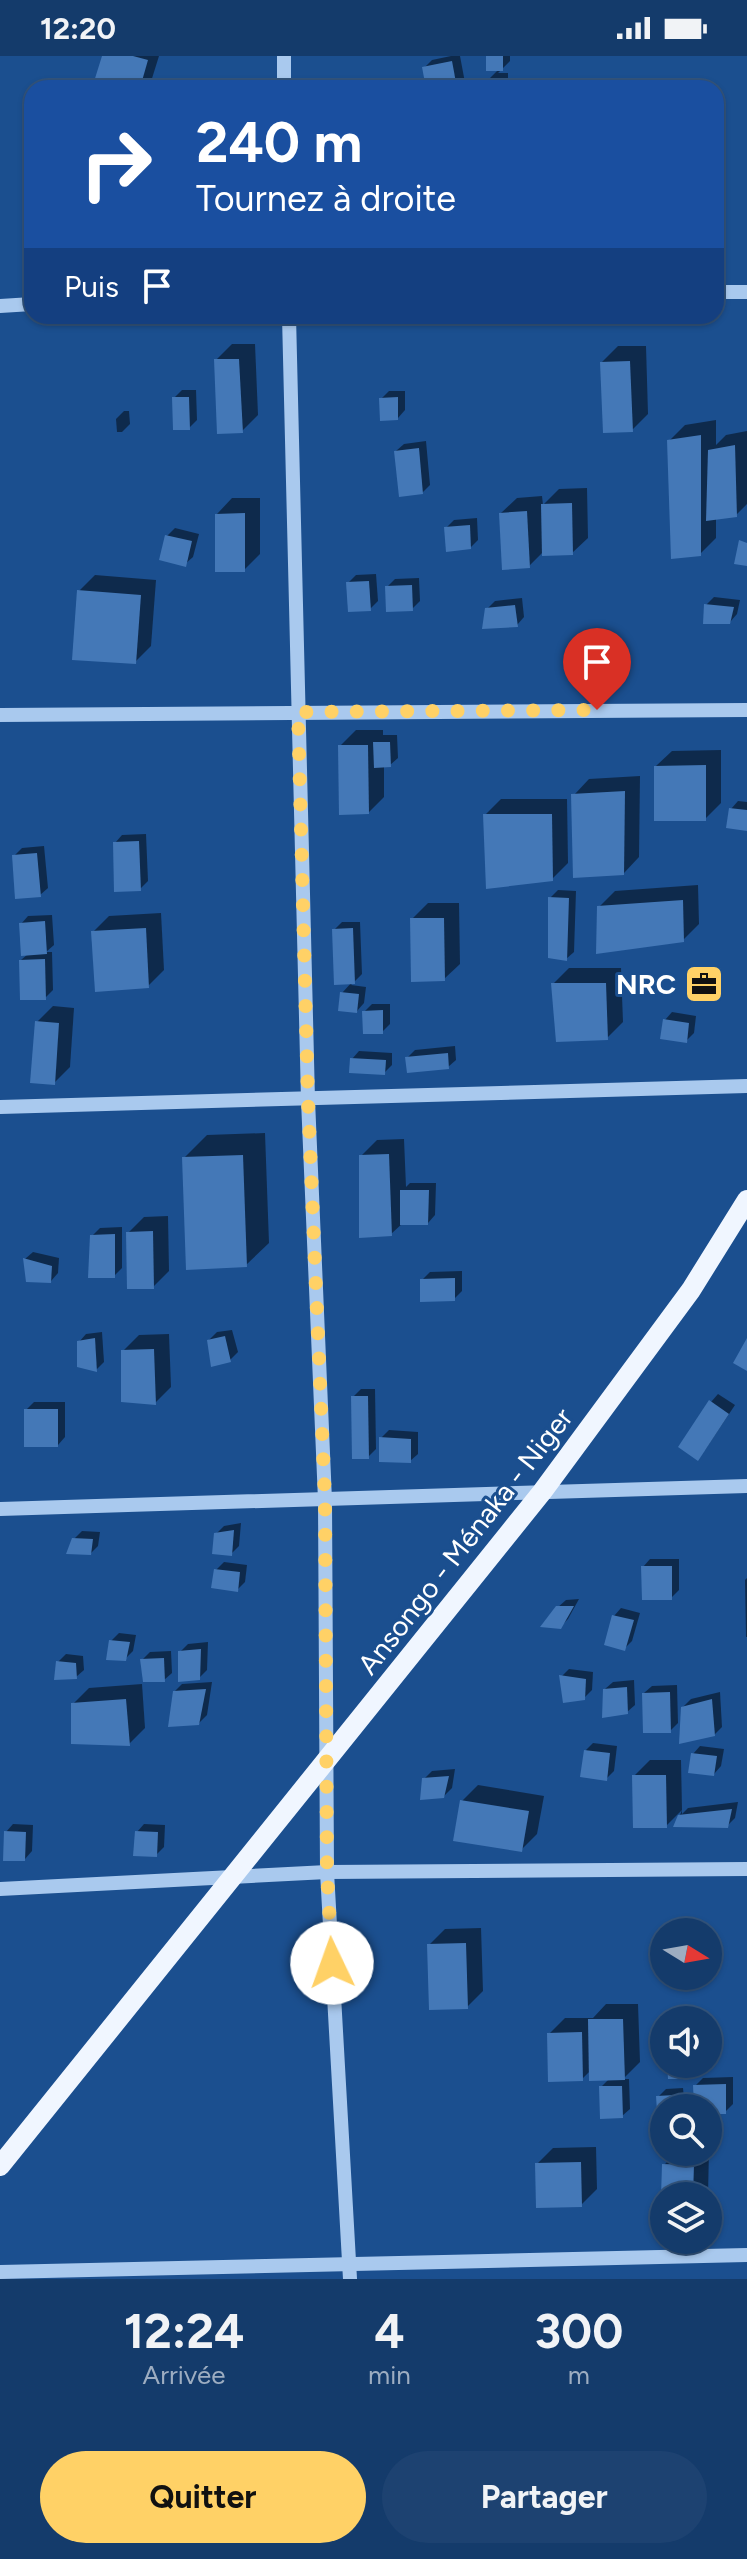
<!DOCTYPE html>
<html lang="fr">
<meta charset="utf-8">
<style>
body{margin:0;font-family:Figtree,sans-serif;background:#1d4271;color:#f1f3f6;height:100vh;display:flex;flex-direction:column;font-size:30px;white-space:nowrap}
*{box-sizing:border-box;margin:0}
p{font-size:26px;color:#9dadc1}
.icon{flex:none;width:44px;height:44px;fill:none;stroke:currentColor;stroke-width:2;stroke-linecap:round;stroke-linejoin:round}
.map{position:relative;height:2223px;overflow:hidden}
.drawer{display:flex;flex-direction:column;background:#143b6b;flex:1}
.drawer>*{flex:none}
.top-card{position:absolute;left:24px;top:24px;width:700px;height:244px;border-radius:24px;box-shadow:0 2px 6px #0004,0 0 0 2px #33557e;background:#1a4fa0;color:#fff;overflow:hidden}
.needle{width:52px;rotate:101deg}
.controls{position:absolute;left:650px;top:1862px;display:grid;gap:16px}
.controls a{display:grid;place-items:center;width:72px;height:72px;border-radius:50%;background:#143b6b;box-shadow:0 2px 6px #0004,0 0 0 2px #33557e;font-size:40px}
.pin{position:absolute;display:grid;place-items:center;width:68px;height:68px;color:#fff;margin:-82px -34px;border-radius:50% 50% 50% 0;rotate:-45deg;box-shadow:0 0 8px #0007}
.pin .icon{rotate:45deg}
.me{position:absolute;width:88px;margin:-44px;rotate:357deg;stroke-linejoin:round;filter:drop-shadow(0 0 6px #0008)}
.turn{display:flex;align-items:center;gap:28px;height:168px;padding:0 40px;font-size:36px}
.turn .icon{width:104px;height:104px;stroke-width:2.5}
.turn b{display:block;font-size:56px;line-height:68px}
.then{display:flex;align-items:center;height:76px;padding:0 40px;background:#0003;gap:16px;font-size:30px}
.eta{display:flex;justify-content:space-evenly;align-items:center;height:136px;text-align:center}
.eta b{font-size:48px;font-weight:700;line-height:56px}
.action{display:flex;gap:16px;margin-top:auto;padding:16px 40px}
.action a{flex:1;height:92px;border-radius:48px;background:#ffd166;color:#111;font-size:32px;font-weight:700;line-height:92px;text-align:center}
.action a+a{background:#1d4271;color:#f1f3f6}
.status{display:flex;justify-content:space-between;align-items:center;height:56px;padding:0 40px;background:#143b6b;direction:ltr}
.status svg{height:22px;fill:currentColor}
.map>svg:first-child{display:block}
.shadow{fill:#0007}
.building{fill:#4478b7}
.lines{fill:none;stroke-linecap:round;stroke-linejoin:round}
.minor{stroke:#a9c9ee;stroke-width:14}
.major{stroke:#f0f6ff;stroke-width:20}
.route{stroke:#ffd166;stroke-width:14;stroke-dasharray:0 25.2}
.labels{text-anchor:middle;stroke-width:6;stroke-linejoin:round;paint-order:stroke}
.poi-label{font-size:28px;font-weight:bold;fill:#fff;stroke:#1b4f8f;text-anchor:end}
.street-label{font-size:28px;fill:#fff;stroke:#1b4f8f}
</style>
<div class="status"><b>12:20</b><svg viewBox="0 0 49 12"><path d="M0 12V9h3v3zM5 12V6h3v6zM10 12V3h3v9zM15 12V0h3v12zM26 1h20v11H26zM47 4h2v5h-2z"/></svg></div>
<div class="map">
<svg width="747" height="2223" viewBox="0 0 747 2223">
<rect width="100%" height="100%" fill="#1b4f8f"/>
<g class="shadow">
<polygon points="104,0 159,0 149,32 94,32"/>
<polygon points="451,0 460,0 466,32 429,32 425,11 432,4"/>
<polygon points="488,0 510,0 510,5 498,17 508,17 508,32 488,32 488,24 499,13"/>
<polygon points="232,288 255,288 258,359 242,375 216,304"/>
<polygon points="618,290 646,290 648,358 632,374 602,306"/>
<polygon points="182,334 196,334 197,364 189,372 174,342"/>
<polygon points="389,335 405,335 405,354 398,362 381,343"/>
<polygon points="124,355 129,355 130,368 122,376 117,376 116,363"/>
<polygon points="716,364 716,389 726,379 747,375 747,448 736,459 716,462 716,482 700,498 669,385 685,369"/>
<polygon points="426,385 430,429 422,437 396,395 404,388"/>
<polygon points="587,432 588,482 572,497 544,495 529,510 501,457 517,442 542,440 543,449 559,433"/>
<polygon points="232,442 260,442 260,498 244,514 217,458"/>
<polygon points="477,462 478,484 471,491 446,472 454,464"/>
<polygon points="175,472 199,478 193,501 185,508 167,480"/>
<polygon points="376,518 378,545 370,553 348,527 356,519"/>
<polygon points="95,519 156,524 151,590 135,606 79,535"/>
<polygon points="419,522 420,545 412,553 387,531 395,523"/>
<polygon points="714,541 740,544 737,558 730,566 706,549"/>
<polygon points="522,542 524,561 517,569 487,553 495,545"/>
<polygon points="356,674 383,674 383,679 397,679 398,702 390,709 384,710 384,741 369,756 340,690"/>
<polygon points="721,694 721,747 705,763 656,710 672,695"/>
<polygon points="640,720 639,801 624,817 574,739 589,723"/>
<polygon points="501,743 567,743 568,807 552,823 485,759"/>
<polygon points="738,745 747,746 747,773 731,753"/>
<polygon points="146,778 148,825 140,833 115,787 122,779"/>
<polygon points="44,790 48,832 40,839 14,800 22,792"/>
<polygon points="698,829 699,868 683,884 599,851 615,835"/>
<polygon points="558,834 576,835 574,896 566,903 550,842"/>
<polygon points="428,847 459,847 460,908 444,923 412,863"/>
<polygon points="161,857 164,914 148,930 93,876 109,860"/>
<polygon points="52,859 54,889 46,896 52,896 53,934 45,942 21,904 28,898 21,868 28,860"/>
<polygon points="342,866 360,866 362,918 351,929 366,931 364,947 357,955 342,937 352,926 334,874"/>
<polygon points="569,912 621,912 623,966 607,982 553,928"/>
<polygon points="372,948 390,948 390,968 382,976 364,956"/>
<polygon points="53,950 74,952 70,1011 54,1027 37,966"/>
<polygon points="672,956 696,960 694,977 686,985 665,964"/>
<polygon points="455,990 456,1004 448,1011 407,1002 415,994"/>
<polygon points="359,995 392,997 392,1009 384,1017 352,1003"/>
<polygon points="265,1077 269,1187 246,1209 184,1102 207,1079"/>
<polygon points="404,1083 406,1131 410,1127 436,1127 435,1159 428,1167 403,1167 391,1178 361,1100 377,1084"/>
<polygon points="168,1160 169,1215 153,1231 128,1177 144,1161"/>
<polygon points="122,1171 122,1212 114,1220 92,1180 100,1172"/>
<polygon points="33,1196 59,1202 58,1217 51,1225 25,1203"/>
<polygon points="462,1215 462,1235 454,1243 422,1224 430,1216"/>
<polygon points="232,1274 238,1296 230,1304 209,1284 217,1276"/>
<polygon points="102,1276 104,1306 96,1314 79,1286 86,1278"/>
<polygon points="169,1278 171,1331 155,1347 123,1295 139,1279"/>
<polygon points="361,1333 375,1333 376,1393 368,1401 353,1341"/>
<polygon points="718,1338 735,1349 705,1394 711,1346"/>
<polygon points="34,1346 65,1346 65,1381 58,1389 26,1354"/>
<polygon points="389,1374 418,1376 418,1398 410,1405 381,1382"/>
<polygon points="241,1467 239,1490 231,1498 216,1478 224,1470"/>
<polygon points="82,1475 100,1476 98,1490 91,1497 74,1483"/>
<polygon points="650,1503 679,1503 679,1534 671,1542 643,1511"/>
<polygon points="224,1506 247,1509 245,1526 237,1534 216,1514"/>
<polygon points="747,1522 747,1581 746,1581 745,1524"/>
<polygon points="579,1543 568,1563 560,1571 557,1552 566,1544"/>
<polygon points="621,1552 640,1557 632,1585 625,1592 614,1560"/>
<polygon points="119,1577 136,1579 133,1595 125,1603 111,1585"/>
<polygon points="208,1586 207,1614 199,1622 180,1596 188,1588"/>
<polygon points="171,1595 172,1617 164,1624 142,1604 150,1596"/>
<polygon points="66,1598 83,1600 84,1614 76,1621 58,1606"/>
<polygon points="569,1613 593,1616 592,1634 584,1642 562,1620"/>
<polygon points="634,1624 635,1649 627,1656 605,1633 613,1626"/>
<polygon points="212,1626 207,1659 199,1667 174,1636 182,1628"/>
<polygon points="142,1628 145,1672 129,1688 73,1648 89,1632"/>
<polygon points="677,1629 678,1667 670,1675 644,1637 652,1630"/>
<polygon points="720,1636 722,1671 714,1679 683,1651 691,1643"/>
<polygon points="593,1687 617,1690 614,1715 606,1723 586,1694"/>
<polygon points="700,1690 724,1693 721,1710 714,1718 693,1698"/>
<polygon points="650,1704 681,1704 682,1754 666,1770 634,1720"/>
<polygon points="455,1713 452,1732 444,1740 424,1723 432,1715"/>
<polygon points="478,1729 544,1740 537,1778 521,1794 462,1745"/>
<polygon points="738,1746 735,1762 727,1770 676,1769 682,1754 682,1758 688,1752"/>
<polygon points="13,1768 33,1769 32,1795 25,1803 6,1776"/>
<polygon points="144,1768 165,1769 164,1791 156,1799 137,1776"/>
<polygon points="481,1872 483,1935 467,1951 429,1889 445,1873"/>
<polygon points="606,1948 638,1948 640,2006 623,2023 629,2023 630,2053 622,2060 601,2031 610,2022 591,2014 582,2023 549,1978 565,1962 593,1962"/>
<polygon points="669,2008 698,2008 698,2013 691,2021"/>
<polygon points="733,2021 733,2048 725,2056 708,2056 708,2052 696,2052 695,2030 703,2022"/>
<polygon points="683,2032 685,2052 664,2052 664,2068 658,2041 666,2033"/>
<polygon points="596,2091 597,2133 581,2149 537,2108 553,2092"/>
<polygon points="708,2093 709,2093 708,2140 664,2140 663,2155 664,2109 677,2096 708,2096"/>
</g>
<g class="building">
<polygon points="102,0 133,0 148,4 140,32 92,32"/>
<rect x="486" y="0" width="17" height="15"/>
<polygon points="452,5 457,32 426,32 422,11"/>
<polygon points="214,303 239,303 243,377 217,378"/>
<polygon points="630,305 633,376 603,377 600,306"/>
<polygon points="172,341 189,341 190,374 173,374"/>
<polygon points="398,341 398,364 380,365 379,342"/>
<polygon points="701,379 701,500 671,503 667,384"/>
<polygon points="735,389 737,461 706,465 708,394"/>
<polygon points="419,392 423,438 399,441 394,395"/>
<polygon points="572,447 573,499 542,500 541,448"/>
<polygon points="527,455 530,512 502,514 499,457"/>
<polygon points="245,457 245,516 215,516 215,458"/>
<polygon points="470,469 471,493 446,496 444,471"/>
<polygon points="165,479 192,485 186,511 159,504"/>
<polygon points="739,484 747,487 747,510 734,508"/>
<polygon points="369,525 371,555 348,556 346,526"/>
<polygon points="412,529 413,555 386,556 385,530"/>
<polygon points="77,534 141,539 136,608 72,604"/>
<polygon points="704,548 734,551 730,568 703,568"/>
<polygon points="515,549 518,571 482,573 485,552"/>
<polygon points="373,686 390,686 391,711 374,712"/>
<polygon points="338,689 368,689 369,758 339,759"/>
<polygon points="706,709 706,765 654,765 654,710"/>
<polygon points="625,735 624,819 573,822 571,738"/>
<polygon points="729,752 747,754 747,775 726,772"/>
<polygon points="483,758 552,758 553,825 486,833"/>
<polygon points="139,785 141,835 114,836 113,786"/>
<polygon points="37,797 41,841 15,843 12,799"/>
<polygon points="548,841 569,842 567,905 548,902"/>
<polygon points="683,844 684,886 596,898 597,850"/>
<polygon points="410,862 444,862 445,925 411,926"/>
<polygon points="45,865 47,898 21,900 19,867"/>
<polygon points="146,872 149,932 95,936 91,875"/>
<polygon points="353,872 355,928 334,929 332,873"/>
<polygon points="45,903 46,944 20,944 19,904"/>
<polygon points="551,927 606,927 608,984 556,986"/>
<polygon points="340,936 359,938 357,957 338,955"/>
<polygon points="383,954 383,978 363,978 362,955"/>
<polygon points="663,963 689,967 687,987 660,983"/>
<polygon points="35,965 59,967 55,1029 30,1027"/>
<polygon points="448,997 449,1013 407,1017 405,1001"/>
<polygon points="350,1002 386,1004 385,1019 349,1017"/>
<polygon points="389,1098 392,1180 359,1182 359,1099"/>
<polygon points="243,1099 247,1211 186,1214 182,1101"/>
<polygon points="400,1134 429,1134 428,1169 400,1169"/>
<polygon points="153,1175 154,1233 127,1233 126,1176"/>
<polygon points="115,1178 115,1222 88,1222 90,1179"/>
<polygon points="23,1202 52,1210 51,1227 26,1226"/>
<polygon points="455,1222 455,1245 420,1246 420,1223"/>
<polygon points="225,1280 231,1306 211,1311 207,1284"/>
<polygon points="95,1282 97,1316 77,1311 77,1285"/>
<polygon points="747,1282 747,1315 733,1307"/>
<polygon points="154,1293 156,1349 121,1346 121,1294"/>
<polygon points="351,1340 368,1340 369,1403 352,1403"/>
<polygon points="709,1344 729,1358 698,1405 678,1391"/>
<rect x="24" y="1353" width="34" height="38"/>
<polygon points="379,1381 411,1383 411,1407 379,1406"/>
<polygon points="234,1474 232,1500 212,1498 214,1477"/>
<polygon points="72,1482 93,1483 91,1499 66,1498"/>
<polygon points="641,1510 672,1510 672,1544 642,1544"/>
<polygon points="214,1513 240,1516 238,1536 211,1532"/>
<polygon points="556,1550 574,1550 561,1573 540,1571"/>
<polygon points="612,1559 634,1564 625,1595 604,1589"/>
<polygon points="109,1584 130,1586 126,1605 106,1604"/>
<polygon points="201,1593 200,1624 178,1626 178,1595"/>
<polygon points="164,1602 165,1626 143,1626 140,1603"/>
<polygon points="56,1605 76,1607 77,1623 54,1624"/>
<polygon points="559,1619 586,1623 585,1644 563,1647"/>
<polygon points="627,1631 628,1658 602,1662 603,1633"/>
<polygon points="206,1633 199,1669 168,1671 173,1635"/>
<polygon points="670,1636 671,1677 643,1677 642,1637"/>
<polygon points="126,1643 130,1690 71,1688 71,1647"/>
<polygon points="712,1643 715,1680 679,1688 681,1651"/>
<polygon points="584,1694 610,1697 607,1725 580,1721"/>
<polygon points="691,1697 717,1700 714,1720 688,1717"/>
<polygon points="632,1719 666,1719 667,1772 633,1772"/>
<polygon points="449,1720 444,1742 420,1744 422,1722"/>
<polygon points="460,1744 529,1755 522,1796 453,1785"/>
<polygon points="732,1753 728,1772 673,1771 678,1759"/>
<polygon points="4,1775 26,1776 25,1805 3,1805"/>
<polygon points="135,1775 158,1776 157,1801 133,1800"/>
<polygon points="466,1887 468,1953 429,1954 427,1888"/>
<polygon points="588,1963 623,1963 625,2024 589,2025"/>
<polygon points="582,1976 583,2025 548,2026 547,1977"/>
<polygon points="667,2008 691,2008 691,2023 668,2023"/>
<polygon points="726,2028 726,2058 708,2058 708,2052 694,2052 693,2029"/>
<polygon points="599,2030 622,2030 623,2062 600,2063"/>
<polygon points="676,2039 677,2052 664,2052 664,2070 658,2071 656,2040"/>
<polygon points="581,2106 582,2151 536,2152 535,2107"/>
<polygon points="662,2108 694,2109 693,2140 661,2140"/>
</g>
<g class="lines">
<g class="minor">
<polyline points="284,0 284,32"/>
<polyline points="716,236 747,236"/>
<polyline points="0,250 32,248"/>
<polyline points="289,260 308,1044 325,1444 327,1816 350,2223"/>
<polyline points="0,659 747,654"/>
<polyline points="0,1051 747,1030"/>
<polyline points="0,1453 747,1430"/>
<polyline points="0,1833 327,1816 747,1813"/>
<polyline points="0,2216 747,2199"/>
</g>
<polyline class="major" points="0,2110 542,1436 691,1234 747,1144"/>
</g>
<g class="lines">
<polyline class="route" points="332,1907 327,1816 325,1444 308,1044 298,656 597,654"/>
</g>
<defs>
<g id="office-square" transform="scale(2)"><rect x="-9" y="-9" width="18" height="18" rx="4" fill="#ffd166" stroke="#1b4f8f"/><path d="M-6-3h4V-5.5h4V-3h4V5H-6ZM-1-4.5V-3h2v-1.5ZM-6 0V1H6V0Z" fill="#111"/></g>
</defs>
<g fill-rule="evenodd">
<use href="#office-square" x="704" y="928"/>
</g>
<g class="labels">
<g class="poi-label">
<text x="676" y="938">NRC</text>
</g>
<g class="street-label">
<text transform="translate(465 1485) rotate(-52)" y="10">Ansongo - Ménaka - Niger</text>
</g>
</g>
</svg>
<div class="controls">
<a><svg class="needle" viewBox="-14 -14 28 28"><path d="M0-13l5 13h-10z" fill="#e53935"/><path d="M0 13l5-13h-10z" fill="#9dadc1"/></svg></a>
<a><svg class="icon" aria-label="sound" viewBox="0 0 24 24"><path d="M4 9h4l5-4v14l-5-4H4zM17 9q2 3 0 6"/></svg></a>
<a><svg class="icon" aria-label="search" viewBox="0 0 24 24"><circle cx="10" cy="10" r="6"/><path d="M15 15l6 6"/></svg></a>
<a><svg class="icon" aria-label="layers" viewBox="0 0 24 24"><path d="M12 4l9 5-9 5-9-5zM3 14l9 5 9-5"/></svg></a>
</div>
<div class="pin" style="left:597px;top:654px;background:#d93025"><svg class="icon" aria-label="arrive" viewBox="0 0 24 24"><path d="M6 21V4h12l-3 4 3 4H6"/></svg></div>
<svg class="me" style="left:332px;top:1907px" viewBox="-20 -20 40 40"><circle r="19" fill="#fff"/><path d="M0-13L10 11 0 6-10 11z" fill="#ffd166"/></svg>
<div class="top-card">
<div class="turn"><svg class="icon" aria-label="right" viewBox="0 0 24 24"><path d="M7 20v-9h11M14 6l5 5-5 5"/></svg><div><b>240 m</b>Tournez à droite</div></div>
<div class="then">Puis<svg class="icon" aria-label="arrive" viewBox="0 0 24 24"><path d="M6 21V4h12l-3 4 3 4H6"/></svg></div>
</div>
</div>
<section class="drawer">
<div class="eta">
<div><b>12:24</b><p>Arrivée</p></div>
<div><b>4</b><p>min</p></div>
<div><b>300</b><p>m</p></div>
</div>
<div class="action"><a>Quitter</a><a>Partager</a></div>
</section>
